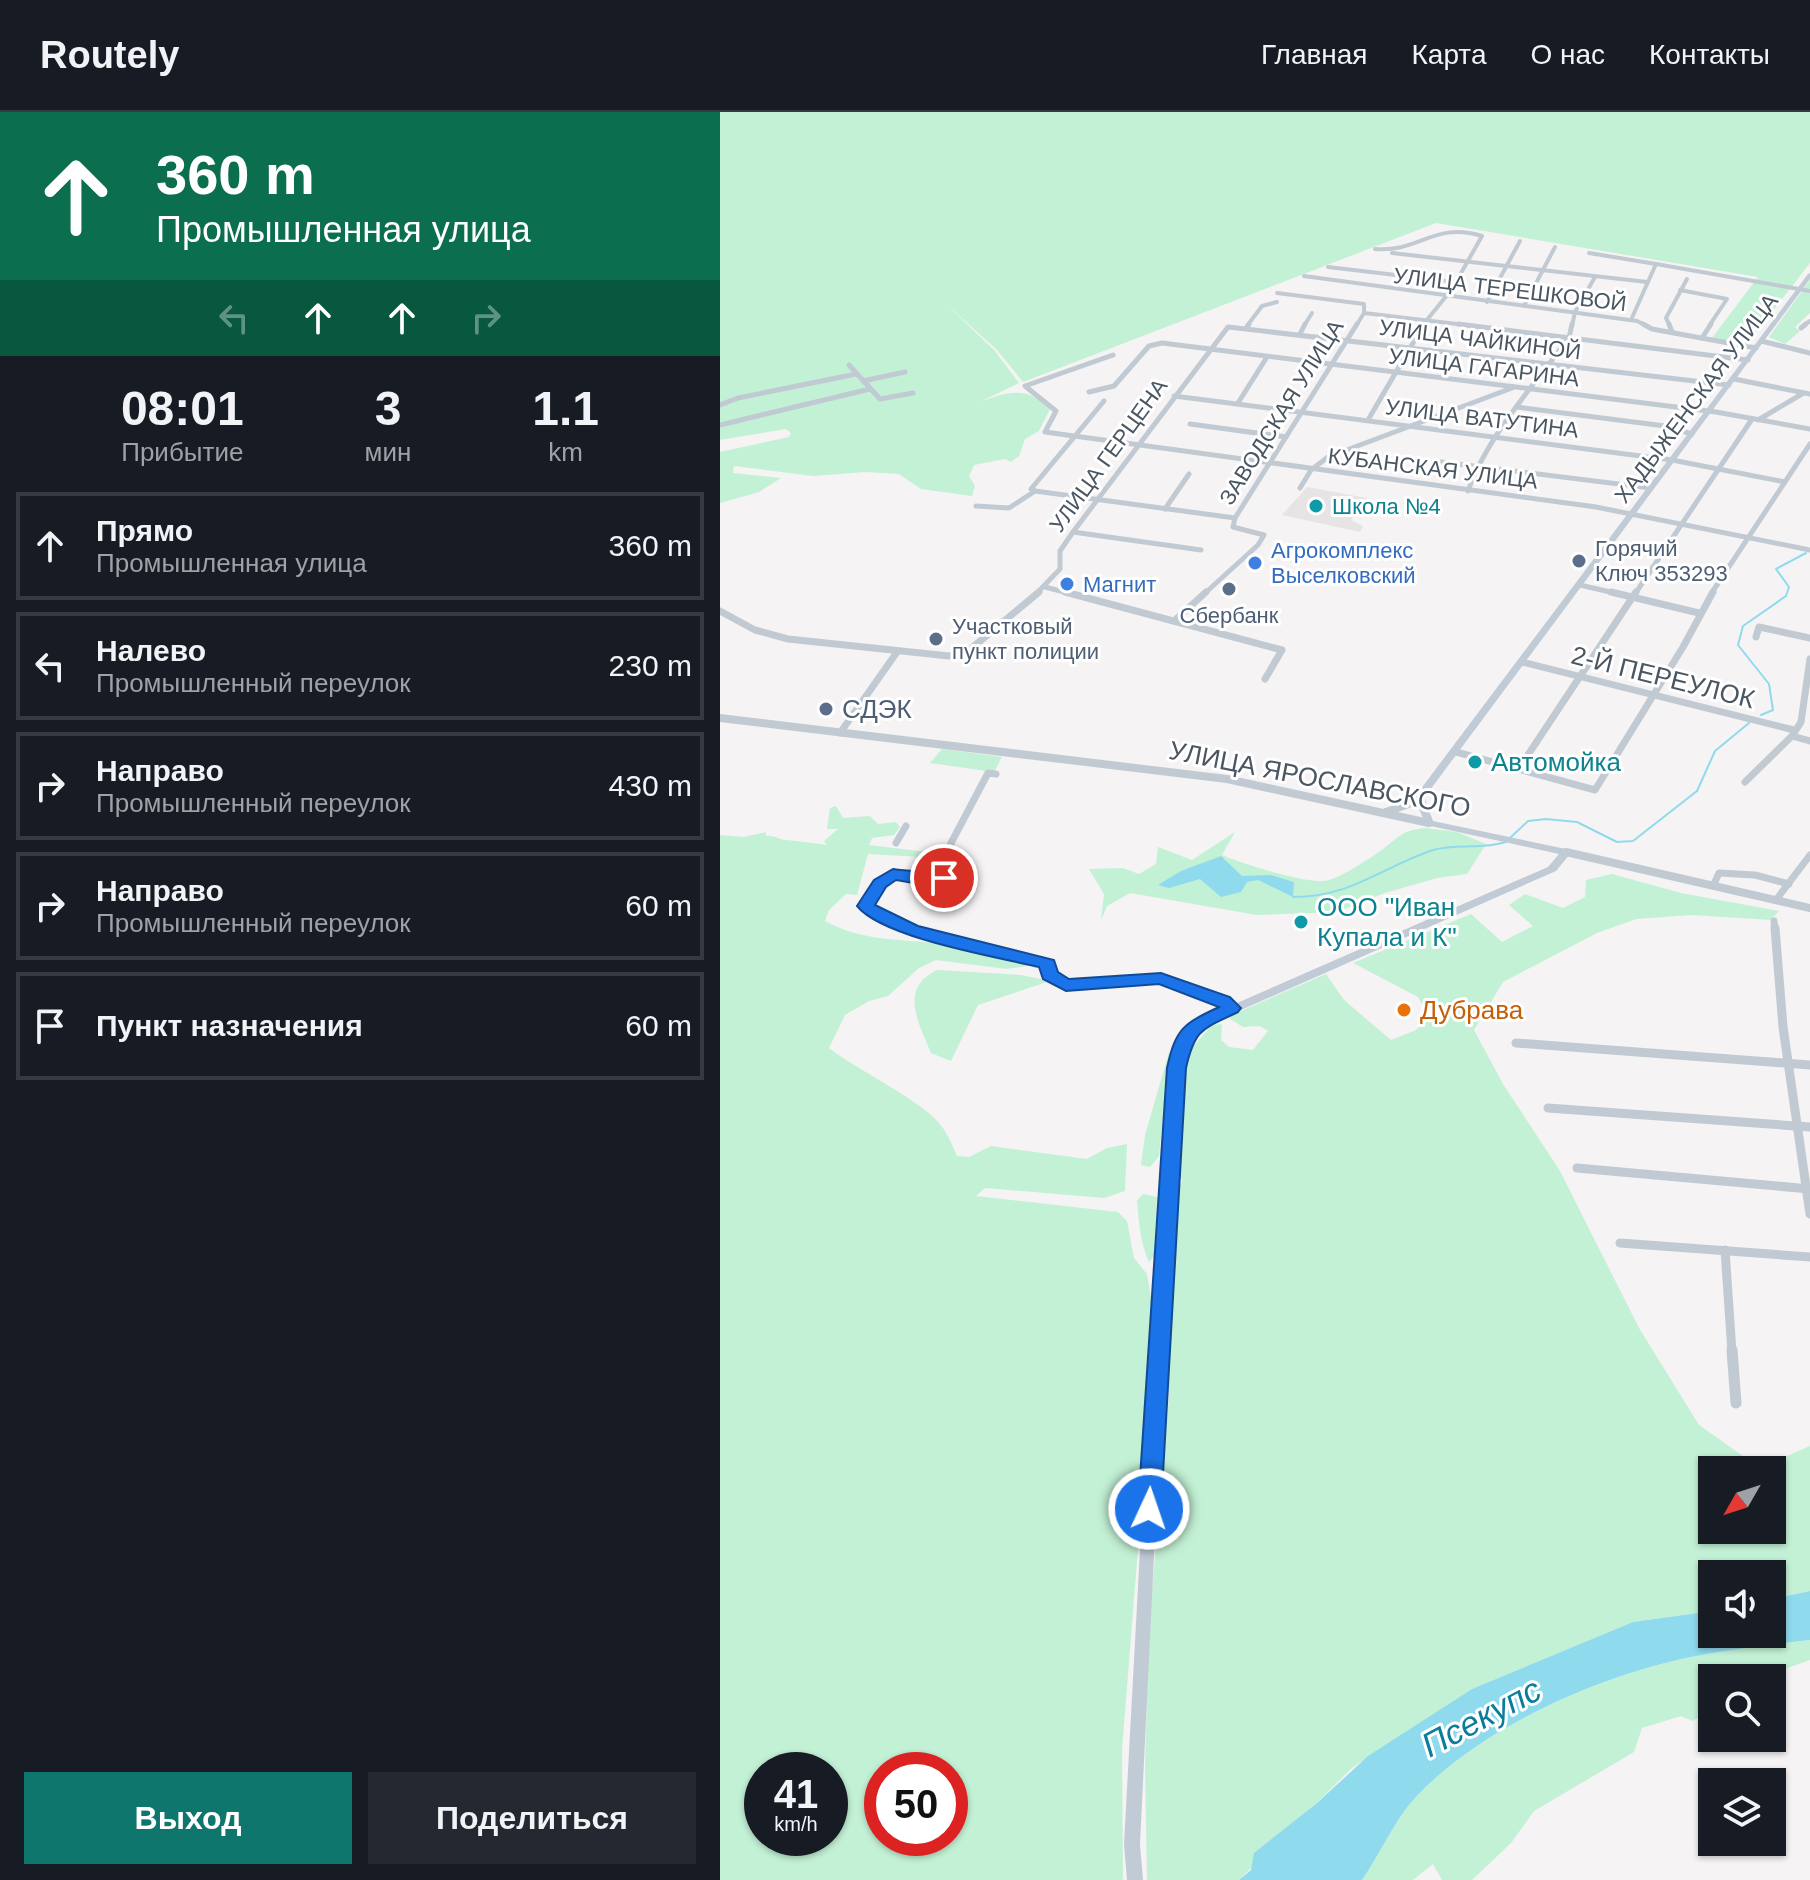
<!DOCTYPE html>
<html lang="ru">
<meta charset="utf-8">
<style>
body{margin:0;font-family:Arial,sans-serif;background:#242831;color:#f1f3f6;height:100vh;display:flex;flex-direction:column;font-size:30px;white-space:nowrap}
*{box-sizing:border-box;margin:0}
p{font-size:26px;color:#9ea1a6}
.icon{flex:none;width:44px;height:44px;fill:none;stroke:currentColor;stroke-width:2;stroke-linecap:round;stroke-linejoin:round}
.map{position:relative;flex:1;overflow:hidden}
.details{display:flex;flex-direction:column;background:#171b24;width:720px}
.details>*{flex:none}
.guide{background:#0b6e4f;color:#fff;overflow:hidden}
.needle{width:52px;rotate:231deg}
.controls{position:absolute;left:978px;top:1344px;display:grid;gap:16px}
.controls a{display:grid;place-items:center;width:88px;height:88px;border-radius:0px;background:#171b24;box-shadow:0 2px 6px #0004;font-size:40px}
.speed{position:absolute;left:24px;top:1640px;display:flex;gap:16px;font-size:40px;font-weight:700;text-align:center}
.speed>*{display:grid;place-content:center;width:104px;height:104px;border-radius:50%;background:#171b24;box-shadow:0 2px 6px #0004;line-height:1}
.speed small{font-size:20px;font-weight:400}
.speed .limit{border:12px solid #d22;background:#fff;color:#111}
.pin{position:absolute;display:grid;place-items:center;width:68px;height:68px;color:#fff;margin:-34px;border:4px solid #fff;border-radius:50%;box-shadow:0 2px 8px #0007}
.me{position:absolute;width:88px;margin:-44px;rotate:3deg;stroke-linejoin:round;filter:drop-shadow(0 0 6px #0008)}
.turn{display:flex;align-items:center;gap:28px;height:168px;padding:0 24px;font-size:36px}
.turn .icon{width:104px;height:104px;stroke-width:2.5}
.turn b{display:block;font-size:56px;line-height:68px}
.lanes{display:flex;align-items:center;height:76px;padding:0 24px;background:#0003;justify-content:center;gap:40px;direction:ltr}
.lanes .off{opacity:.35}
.eta{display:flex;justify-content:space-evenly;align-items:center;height:136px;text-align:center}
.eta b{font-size:48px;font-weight:600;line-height:56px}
.action{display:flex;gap:16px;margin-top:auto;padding:16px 24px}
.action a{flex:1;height:92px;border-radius:0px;background:#0f766e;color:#fff;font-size:32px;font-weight:600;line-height:92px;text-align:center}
.action a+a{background:#242831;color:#f1f3f6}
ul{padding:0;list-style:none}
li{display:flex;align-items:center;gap:24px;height:108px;margin:0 16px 12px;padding:0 8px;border:4px solid #363941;border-radius:0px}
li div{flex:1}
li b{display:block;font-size:30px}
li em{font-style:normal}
header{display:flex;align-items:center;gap:48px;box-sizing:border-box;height:112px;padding:0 40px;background:#171b24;border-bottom:2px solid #363941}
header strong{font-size:38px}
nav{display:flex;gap:44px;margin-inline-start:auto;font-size:28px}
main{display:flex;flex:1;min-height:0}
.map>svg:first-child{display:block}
.education{fill:#e6e4e5}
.green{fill:#c3f1d5;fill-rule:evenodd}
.water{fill:#90daee}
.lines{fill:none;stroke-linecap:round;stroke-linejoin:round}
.stream{stroke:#90daee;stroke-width:2}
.minor-far4{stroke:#c1cad2;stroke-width:4}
.minor-far3{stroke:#c1cad2;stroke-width:5}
.minor-far2{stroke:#c1cad2;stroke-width:7}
.minor-far1{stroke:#c1cad2;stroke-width:9}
.minor{stroke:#c1cad2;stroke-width:11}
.tertiary{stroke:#c1cad2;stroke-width:8}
.secondary{fill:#c1cbd6;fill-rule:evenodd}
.route{fill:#1a73e8;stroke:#114b97;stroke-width:2}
.culture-dot{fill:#0f9aa8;stroke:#fff;stroke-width:3}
.service-dot{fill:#5c6f8a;stroke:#fff;stroke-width:3}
.shop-dot{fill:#3f7fe0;stroke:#fff;stroke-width:3}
.food-dot{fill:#e8710a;stroke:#fff;stroke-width:3}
.labels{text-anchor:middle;stroke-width:6;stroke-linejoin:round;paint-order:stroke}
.far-street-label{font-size:22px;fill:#4a5661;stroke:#fff}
.far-culture-label{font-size:22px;fill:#0d838f;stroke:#fff;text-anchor:start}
.far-service-label{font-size:22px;fill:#4e5e75;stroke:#fff;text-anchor:start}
.far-shop-label{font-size:22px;fill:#366cbe;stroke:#fff;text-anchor:start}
.street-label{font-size:26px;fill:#4a5661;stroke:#fff}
.service-label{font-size:26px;fill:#4e5e75;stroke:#fff;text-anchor:start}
.culture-label{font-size:26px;fill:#0d838f;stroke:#fff;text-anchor:start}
.food-label{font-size:26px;fill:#c56008;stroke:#fff;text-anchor:start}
.near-water-label{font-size:34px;font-style:italic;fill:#0c7c9b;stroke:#fff}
</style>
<header>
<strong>Routely</strong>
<nav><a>Главная</a><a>Карта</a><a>О нас</a><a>Контакты</a></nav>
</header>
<main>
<section class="details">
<div class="guide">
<div class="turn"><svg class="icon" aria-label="ahead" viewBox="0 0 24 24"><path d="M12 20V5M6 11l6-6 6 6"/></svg><div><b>360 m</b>Промышленная улица</div></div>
<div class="lanes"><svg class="icon off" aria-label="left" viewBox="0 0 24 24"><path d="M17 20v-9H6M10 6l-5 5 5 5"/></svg><svg class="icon" aria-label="ahead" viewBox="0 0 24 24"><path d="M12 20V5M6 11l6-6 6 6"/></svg><svg class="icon" aria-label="ahead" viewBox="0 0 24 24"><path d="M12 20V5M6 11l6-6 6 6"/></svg><svg class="icon off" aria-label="right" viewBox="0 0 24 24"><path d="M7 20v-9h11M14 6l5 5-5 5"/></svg></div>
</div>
<div class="eta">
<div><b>08:01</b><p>Прибытие</p></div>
<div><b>3</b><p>мин</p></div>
<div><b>1.1</b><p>km</p></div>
</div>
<ul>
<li><svg class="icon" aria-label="ahead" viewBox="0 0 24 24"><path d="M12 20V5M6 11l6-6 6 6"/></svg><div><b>Прямо</b><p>Промышленная улица</p></div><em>360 m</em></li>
<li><svg class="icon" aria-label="left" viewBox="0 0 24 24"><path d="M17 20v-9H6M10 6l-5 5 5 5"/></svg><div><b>Налево</b><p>Промышленный переулок</p></div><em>230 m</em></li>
<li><svg class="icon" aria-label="right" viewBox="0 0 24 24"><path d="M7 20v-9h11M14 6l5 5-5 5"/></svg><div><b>Направо</b><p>Промышленный переулок</p></div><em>430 m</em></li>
<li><svg class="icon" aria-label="right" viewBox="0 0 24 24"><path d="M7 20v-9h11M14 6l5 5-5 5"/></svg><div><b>Направо</b><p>Промышленный переулок</p></div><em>60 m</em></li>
<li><svg class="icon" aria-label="arrive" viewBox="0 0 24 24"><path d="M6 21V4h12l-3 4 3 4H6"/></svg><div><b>Пункт назначения</b></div><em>60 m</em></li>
</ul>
<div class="action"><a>Выход</a><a>Поделиться</a></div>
</section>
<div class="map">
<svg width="1090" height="1768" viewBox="0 0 1090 1768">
<rect width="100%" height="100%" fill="#f5f3f3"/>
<polygon class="education" points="587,375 647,386 631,408 643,414 640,420 562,403"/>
<g class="green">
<path d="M0,0H1090V151L1027,232L992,226L1038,165L716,111L303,270L277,238L224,190L275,239L299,271L260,290C286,280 309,273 330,297L319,319L305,327L299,344L291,350L285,347L254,353L249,364L255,374L252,384L201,377L179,362L145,360L93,364L14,354L13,361L61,366L39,380L0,391V340L69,325L71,321L66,317L0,328Z"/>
<polygon points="1090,168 1090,201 1075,215 1080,219 1065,232 1049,225"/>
<polygon points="222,637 282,645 274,660 210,651"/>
<path d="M116,694L123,706L150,704L158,712L176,710L180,715L174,723L152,726L149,733L232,743L207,779L202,778L216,759L220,746L148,742L137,783L126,782L109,798L105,809C143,831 191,827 234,833C261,836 288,846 314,853L287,857L216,848L199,856L168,884L149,889L125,903L109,936C137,958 207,991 223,1016C229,1025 233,1035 237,1044L249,1045L271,1034L367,1047L387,1036L407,1032L405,1079L384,1086L265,1076L256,1084L398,1100L407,1109L414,1146L427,1162L432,1192L425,1348L402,1638L403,1768H0V723L24,725L46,720V724C55,723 58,728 66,728C80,729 93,731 107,733L104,729L118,717H107L110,696ZM42,1658H110V1726H42ZM162,1658H230V1726H162Z"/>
<path d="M706,716L737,720L766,732L747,762L717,766L665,781L617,800L537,803L410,781L387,794L381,808L384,782L369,757L403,756L419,762L436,752L438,735L472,748L515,720L502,743C520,751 592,774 609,768C621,765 642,751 653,744C676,730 677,718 706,716Z"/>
<path d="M892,762L961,781L1059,799L1051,808L972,803L916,807L877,821L783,870L754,918L783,972L840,1059L919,1216L979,1313L1040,1356L1090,1334V1479L1052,1487V1462H992V1499L913,1510L752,1577L632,1656L519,1768H427L425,1656L429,1514L449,1285L445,1247L458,1112L455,1086L462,1069L459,1059L460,991L470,938L492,913L502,912L501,928L509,935L533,938L548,919L540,914L523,915L507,905L606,862L624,888L671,928L696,918L709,905L698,885L633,851L751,802L782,830L813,814L789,793L805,782L843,796L865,785L866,768ZM992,1358H1052V1418H992Z"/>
<path d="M217,858L301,863L330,869L258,893L231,949L211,941C199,911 178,877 217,858Z"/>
<polygon points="450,937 439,1044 430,1055 421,1053 425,1023"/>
<path d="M423,1082L437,1085L434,1144L429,1150C420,1130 419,1110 417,1088Z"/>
<path d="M1090,1528V1548L1062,1558L1052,1567L992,1566V1596L973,1609L961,1604L922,1616L914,1640L814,1699L791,1731L752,1768H722L713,1752L693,1768H642C660,1742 674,1709 695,1686C762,1613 891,1558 987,1542C1021,1536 1056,1532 1090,1528Z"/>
</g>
<g class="water">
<polygon points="501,744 522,764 551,763 574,770 573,785 538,768 527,770 521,780 501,785 480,767 449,776 438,773 461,759"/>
<path d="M1090,1479V1528C1056,1532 1021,1536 987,1542C891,1558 762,1613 695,1686C674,1709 660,1742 642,1768H519L531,1758L534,1741L596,1692L648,1644L752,1577L913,1510L992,1499V1522H1052V1487Z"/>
</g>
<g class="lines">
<g class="stream">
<polyline points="1041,603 1053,598 1049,572 1018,533 1023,514 1066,484 1069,475 1056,457 1086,441"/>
<polyline points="790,726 808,709 826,707 857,710 897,730 913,729 977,679 995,639 1029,611"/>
<path d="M573,785C632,785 662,755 713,738C735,731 761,738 786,730"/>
</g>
<g class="minor-far4">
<path d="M655,137C699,141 714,109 762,124L732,177L702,214"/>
<polyline points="672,141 927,170"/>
<polyline points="869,141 936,152 911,208"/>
<polyline points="936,152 1090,179"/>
<polyline points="608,155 735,170"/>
<polyline points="584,164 917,209 927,214"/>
<polyline points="960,178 1007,187 989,214"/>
<polyline points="557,181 644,192 644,201 636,214"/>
<polyline points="767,190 800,129"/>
<polyline points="804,194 835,135"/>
<polyline points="644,201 754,214"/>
<polyline points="527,214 542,194 557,190"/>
<polyline points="584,214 592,201"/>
<polyline points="852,214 855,200 875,165"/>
<polyline points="950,214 946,206 967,167"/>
<polyline points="1083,214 1090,209"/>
</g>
<g class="minor-far3">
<polyline points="738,212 1028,248"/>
<polyline points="923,212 932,217 1036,236"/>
<polyline points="949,212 952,220"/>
<polyline points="526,216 529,212"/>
<polyline points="1081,216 1086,212"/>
<polyline points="580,222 585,212"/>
<polyline points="982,226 991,212"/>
<polyline points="1041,229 1090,241"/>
<polyline points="393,243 305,274 336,299 325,320 876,395 1090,438"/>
<polyline points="129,253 160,287 193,281"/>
<polyline points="1014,267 1090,282"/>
<polyline points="143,269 185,260"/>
<polyline points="369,280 394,274 429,234 442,231 996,300 1090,317"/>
<polyline points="454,284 952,348 1065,370"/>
<polyline points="518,291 547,245"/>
<polyline points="0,293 18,286 136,262"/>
<polyline points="797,295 945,314 972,322"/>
<polyline points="648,308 704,212"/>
<polyline points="1038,308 1082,282"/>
<polyline points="470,312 566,325"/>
<polyline points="0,313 150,277"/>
<polyline points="721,350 931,376"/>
<polyline points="580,376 591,358 608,345 792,276"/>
<polyline points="315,379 515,406"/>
<path d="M748,379C767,325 815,271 849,226L852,212"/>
<polyline points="256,394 289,396 315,379 311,377 384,289"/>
<polyline points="445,397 469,362"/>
<polyline points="353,420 481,438"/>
<polyline points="860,473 899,482"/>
<polyline points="325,475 352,482"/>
<polyline points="316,482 340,457 340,439 353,420 508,215 1009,273"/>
<polyline points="484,482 538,433 544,423 513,415 515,406 637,212"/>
<polyline points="915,482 1032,307"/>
<polyline points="991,482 1090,332"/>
</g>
<g class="minor-far2">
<polyline points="345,480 562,538 545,567"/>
<polyline points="891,480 979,501"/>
<polyline points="0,499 35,518 68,527 229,544 247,540 319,480"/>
<polyline points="454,509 486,480"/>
<polyline points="1036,525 1039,515 1090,526"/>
<polyline points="802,550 1074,618"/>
<polyline points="120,621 177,540"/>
<polyline points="1072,624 1090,629"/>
<polyline points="736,640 875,678 963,535 993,480"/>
<polyline points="798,658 916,480"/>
<polyline points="1025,670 1072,624 1081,610 1090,547"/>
<polyline points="176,731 186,714"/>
<polyline points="230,733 268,661 276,662"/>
<polyline points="993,774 999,761 1035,763 1069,772"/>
<polyline points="1056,788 1090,743"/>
<polyline points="1054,809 1055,818"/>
<polyline points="195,818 146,794 160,772 173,762 197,767 224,766 228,758"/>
</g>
<g class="minor-far1">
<polyline points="189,816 327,852 330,863 346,874 441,866 504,890 512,896"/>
<polyline points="1055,816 1063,915 1090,1102"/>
<polyline points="796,931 1090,953"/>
<polyline points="828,996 1090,1015"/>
<polyline points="857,1056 1090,1077"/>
<polyline points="900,1131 1090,1145"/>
<polyline points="1005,1138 1012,1240"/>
</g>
<polyline class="minor" points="1012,1238 1016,1291"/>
<g class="tertiary">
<polyline points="0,606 507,667 709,711"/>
<polyline points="666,700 700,688"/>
<polyline points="846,740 1090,796"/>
</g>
<path class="secondary" d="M1090,161V167L707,682L705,688L713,709L846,737L851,740L850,742L836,759L478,917C458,960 456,1006 453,1053L420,1732L423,1768H407L404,1732L441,1053C444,1005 446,955 469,912L828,755L839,742L706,713L695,688L697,682L1088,162Z"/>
</g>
<path class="route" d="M173,757C188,760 224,758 232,766C219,777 193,771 176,768L166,775L155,793L198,814L334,848L338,860L349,867L441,861L510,885L521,896L518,900C483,917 475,916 466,956L441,1397L438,1404L429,1407L421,1404L418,1397L447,956C456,916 463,912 499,895L439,872L346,879L323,867L319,855C277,845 163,826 137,794L154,768Z"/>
<g class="culture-dot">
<circle cx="596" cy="394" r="8"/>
<circle cx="755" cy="650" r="8"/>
<circle cx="581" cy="810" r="8"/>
</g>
<g class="service-dot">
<circle cx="859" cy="449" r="8"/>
<circle cx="509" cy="477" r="8"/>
<circle cx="216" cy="527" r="8"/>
<circle cx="106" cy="597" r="8"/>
</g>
<g class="shop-dot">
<circle cx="535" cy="451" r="8"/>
<circle cx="347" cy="472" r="8"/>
</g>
<circle class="food-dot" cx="684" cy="898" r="8"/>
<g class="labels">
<g class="far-street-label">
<text transform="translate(790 177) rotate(7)" y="8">УЛИЦА ТЕРЕШКОВОЙ</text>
<text transform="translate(760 227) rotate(7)" y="8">УЛИЦА ЧАЙКИНОЙ</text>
<text transform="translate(764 255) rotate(7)" y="8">УЛИЦА ГАГАРИНА</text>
<text transform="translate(976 286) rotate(-53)" y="8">ХАДЫЖЕНСКАЯ УЛИЦА</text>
<text transform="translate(561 300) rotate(-58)" y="8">ЗАВОДСКАЯ УЛИЦА</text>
<text transform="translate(762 306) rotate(7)" y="8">УЛИЦА ВАТУТИНА</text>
<text transform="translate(388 343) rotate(-54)" y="8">УЛИЦА ГЕРЦЕНА</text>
<text transform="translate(713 356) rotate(7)" y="8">КУБАНСКАЯ УЛИЦА</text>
</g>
<g class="far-culture-label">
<text x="612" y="402">Школа №4</text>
</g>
<g class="far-service-label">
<text x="875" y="444">Горячий<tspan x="875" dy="25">Ключ 353293</tspan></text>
<text x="509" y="511" text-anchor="middle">Сбербанк</text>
<text x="232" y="522">Участковый<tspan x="232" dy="25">пункт полиции</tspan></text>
</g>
<g class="far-shop-label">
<text x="551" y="446">Агрокомплекс<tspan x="551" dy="25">Выселковский</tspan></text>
<text x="363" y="480">Магнит</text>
</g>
<g class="street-label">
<text transform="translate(943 565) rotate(14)" y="9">2-Й ПЕРЕУЛОК</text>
<text transform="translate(600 667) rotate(11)" y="9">УЛИЦА ЯРОСЛАВСКОГО</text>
</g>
<g class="service-label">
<text x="122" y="606">СДЭК</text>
</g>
<g class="culture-label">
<text x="771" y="659">Автомойка</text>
<text x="597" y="804">ООО "Иван<tspan x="597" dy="30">Купала и К"</tspan></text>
</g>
<g class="food-label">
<text x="700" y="907">Дубрава</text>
</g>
<g class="near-water-label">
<text transform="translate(761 1605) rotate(-28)" y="12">Псекупс</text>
</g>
</g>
</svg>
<div class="controls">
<a><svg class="needle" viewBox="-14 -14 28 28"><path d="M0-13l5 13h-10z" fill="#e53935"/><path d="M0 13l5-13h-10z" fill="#9ea1a6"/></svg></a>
<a><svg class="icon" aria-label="sound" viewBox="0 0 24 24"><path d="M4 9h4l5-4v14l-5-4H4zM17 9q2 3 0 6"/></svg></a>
<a><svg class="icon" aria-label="search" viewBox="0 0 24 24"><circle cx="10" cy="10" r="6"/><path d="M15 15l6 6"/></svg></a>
<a><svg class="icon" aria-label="layers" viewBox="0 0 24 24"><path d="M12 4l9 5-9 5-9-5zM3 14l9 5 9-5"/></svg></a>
</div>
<div class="speed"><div>41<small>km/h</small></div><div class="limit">50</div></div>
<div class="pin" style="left:224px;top:766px;background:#d93025"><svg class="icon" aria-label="arrive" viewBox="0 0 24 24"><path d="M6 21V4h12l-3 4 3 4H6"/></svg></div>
<svg class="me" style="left:429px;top:1397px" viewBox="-20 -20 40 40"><circle r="17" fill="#1a73e8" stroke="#fff" stroke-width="3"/><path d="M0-11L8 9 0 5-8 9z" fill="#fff"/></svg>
</div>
</main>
